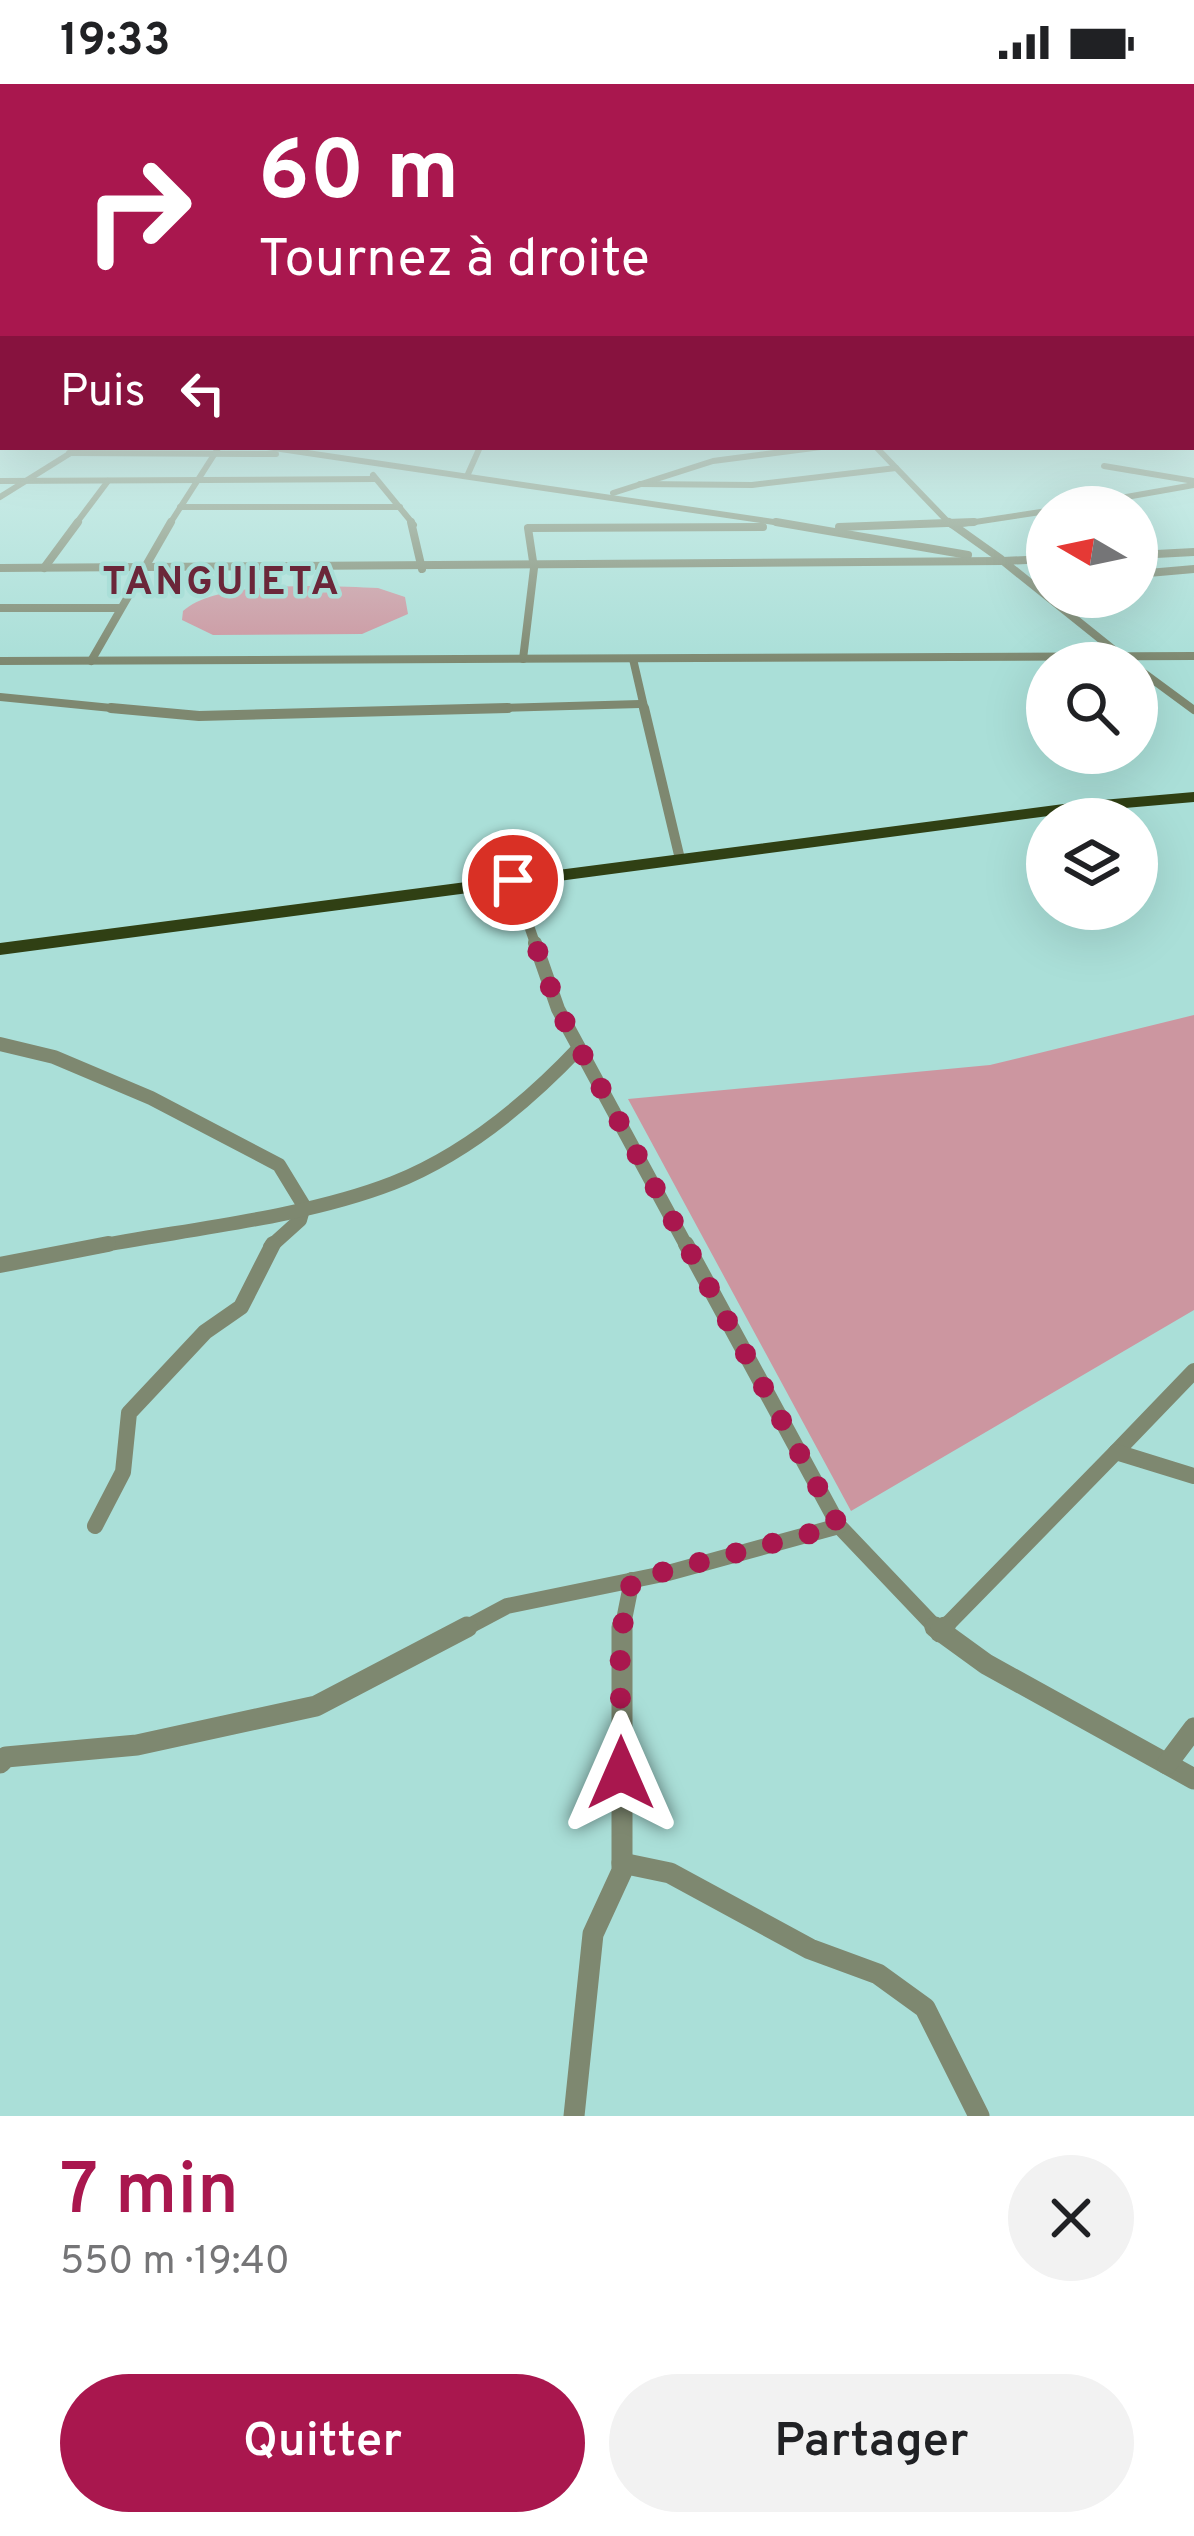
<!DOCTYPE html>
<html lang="fr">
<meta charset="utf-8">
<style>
body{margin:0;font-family:Overpass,sans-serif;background:#f2f2f2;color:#202124;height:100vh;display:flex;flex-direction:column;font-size:45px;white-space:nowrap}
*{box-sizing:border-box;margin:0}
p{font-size:39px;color:#757577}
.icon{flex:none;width:66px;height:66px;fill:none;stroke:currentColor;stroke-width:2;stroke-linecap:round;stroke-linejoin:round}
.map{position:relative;height:2032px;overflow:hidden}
.panel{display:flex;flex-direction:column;background:#fff;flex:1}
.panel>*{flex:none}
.guide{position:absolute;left:0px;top:0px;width:1194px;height:366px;box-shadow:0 12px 48px #0002;background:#a9174e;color:#fff;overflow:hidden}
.needle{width:78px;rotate:279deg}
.controls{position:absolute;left:1026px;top:402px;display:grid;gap:24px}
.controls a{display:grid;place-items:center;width:132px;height:132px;border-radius:50%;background:#fff;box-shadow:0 12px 48px #0002;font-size:60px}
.pin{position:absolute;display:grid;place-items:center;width:102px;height:102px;color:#fff;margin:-51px;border:6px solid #fff;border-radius:50%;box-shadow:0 3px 12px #0007}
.me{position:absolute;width:132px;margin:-66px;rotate:0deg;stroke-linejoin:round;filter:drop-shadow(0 0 9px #0008)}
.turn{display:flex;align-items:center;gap:42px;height:252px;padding:0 60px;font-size:54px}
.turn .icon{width:156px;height:156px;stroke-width:2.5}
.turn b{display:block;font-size:84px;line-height:102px}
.then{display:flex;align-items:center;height:114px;padding:0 60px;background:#0003;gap:24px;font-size:45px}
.round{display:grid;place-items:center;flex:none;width:126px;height:126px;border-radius:63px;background:#f2f2f2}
.summary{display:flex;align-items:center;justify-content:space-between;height:204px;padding:0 60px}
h1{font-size:72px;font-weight:600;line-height:90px;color:#a9174e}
.action{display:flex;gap:24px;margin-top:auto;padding:24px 60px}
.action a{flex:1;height:138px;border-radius:72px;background:#a9174e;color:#fff;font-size:48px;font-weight:600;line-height:138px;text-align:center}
.action a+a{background:#f2f2f2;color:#202124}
.status{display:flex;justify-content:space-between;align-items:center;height:84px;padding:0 60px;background:#fff;direction:ltr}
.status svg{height:33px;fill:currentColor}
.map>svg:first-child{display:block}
.green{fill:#cc96a0}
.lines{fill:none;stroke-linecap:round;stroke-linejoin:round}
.minor-far5{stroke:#7e8870;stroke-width:6}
.minor-far4{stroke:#7e8870;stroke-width:8}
.minor-far3{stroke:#7e8870;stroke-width:10}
.minor-far2{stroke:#7e8870;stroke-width:14}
.minor-far1{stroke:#7e8870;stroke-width:16}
.minor{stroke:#7e8870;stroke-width:21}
.tertiary{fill:#7e8870;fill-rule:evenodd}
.trunk{fill:#304014;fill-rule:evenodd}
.route{stroke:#a9174e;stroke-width:21;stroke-dasharray:0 37.8}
.labels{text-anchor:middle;stroke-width:9;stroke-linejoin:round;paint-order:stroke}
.far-district-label{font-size:39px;font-weight:bold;letter-spacing:3px;fill:#6b2639;stroke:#aadfd8}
</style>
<div class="status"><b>19:33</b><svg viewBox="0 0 49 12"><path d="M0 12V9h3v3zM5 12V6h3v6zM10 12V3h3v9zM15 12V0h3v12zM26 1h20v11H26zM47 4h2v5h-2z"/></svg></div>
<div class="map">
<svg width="1194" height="2032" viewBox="0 0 1194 2032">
<rect width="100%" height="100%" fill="#aadfd8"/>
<g class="green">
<path d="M378,504L405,513L408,530L362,550L213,551L182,536L183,527C218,495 331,502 378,504Z"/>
<polygon points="1194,931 1194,1226 851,1427 628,1015 990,981"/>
</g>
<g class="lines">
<g class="minor-far5">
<polyline points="267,363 794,441"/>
<polyline points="876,363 951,441"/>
<polyline points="69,369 276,370"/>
<polyline points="1104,382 1194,397"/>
<polyline points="468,390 480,363"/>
<polyline points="373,391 414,441"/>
<polyline points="0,397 375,395"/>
<polyline points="640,400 752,401 896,384"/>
<polyline points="613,409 713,377 821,363"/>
<polyline points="0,413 77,365"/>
<polyline points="180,423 400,423"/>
<polyline points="1070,423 1194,401"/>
<polyline points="75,441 108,397"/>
<polyline points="169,441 219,363"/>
<polyline points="955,441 1047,427"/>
</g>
<g class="minor-far4">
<polyline points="411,438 422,485"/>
<polyline points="776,438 968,471"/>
<polyline points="949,438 1001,475"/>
<polyline points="839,443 974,438"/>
<polyline points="1137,471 1194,468"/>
<polyline points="1047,475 1003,477 1119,570"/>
<polyline points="0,484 1003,477"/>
<polyline points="44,484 78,438"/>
<polyline points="1137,490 1194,485"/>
<polyline points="0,524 120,524"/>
<polyline points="523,575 534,484 528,444 763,443"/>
<polyline points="633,575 645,627"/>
<polyline points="0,577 1194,572"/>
<polyline points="91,577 171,438"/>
<polyline points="1137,584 1194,626"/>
<polyline points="0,613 142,627"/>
<polyline points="398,627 640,620"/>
</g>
<g class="minor-far3">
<polyline points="111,624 199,632 508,624"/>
<polyline points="644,624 680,775"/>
<polyline points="513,796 536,862"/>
</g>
<g class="minor-far2">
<polyline points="535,859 558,925 687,1163"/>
<polyline points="0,960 54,973 151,1014 279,1081 304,1122 300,1136 270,1163"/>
<path d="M93,1163C188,1145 303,1134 393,1099C464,1071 527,1019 579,964"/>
</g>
<g class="minor-far1">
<polyline points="686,1160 839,1442 938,1546"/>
<polyline points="0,1181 108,1160"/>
<polyline points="1116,1368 1194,1287"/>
<polyline points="95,1442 123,1388 129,1329 205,1248 241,1223 273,1160"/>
<polyline points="462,1546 507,1522 668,1489 839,1442"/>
<polyline points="622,1546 632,1496"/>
<polyline points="942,1546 1116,1368 1194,1392"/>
</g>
<g class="minor">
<polyline points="935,1543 986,1580 1194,1695"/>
<polyline points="940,1548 945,1543"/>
<polyline points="0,1679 6,1673 137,1661 316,1622 467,1543"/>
<polyline points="1167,1680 1194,1644"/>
<polyline points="622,1779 670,1789 810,1865 878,1890 925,1924 979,2032"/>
<polyline points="574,2032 593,1850 622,1787 622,1543"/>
</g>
<polygon class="tertiary" points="1191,360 1194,360 1194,365 1188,363 1191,363"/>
<polygon class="trunk" points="1194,708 1194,718 1079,728 0,871 0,859 1079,718"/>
</g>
<linearGradient id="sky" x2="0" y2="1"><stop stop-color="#7cb1e2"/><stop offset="0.51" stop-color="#d9f1ed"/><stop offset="1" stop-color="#d9f1ed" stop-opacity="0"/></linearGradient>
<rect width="1194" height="579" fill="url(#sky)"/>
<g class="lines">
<polyline class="route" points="513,796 558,925 839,1442 632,1496 620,1554 621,1689"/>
</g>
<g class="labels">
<g class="far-district-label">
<text x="222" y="510">TANGUIETA</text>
</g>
</g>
</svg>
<div class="controls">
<a><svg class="needle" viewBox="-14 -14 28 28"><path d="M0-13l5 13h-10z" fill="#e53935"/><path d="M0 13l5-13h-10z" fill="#757577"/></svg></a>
<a><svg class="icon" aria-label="search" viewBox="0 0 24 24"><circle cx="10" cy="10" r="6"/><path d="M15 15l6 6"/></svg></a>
<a><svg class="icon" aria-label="layers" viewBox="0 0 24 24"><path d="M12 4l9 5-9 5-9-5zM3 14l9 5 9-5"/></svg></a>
</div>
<div class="pin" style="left:513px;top:796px;background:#d93025"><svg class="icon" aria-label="arrive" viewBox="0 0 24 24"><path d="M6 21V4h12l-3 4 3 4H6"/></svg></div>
<svg class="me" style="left:621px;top:1689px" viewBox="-20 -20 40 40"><path d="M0-17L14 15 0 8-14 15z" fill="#a9174e" stroke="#fff" stroke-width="4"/></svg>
<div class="guide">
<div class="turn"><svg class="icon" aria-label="right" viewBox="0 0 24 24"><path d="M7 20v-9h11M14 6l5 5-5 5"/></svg><div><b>60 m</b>Tournez à droite</div></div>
<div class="then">Puis<svg class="icon" aria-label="left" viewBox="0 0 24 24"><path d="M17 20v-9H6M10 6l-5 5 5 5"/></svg></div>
</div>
</div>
<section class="panel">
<div class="summary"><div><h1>7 min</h1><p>550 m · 19:40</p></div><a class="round"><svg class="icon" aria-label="close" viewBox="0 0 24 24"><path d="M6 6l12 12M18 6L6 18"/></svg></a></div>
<div class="action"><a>Quitter</a><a>Partager</a></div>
</section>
